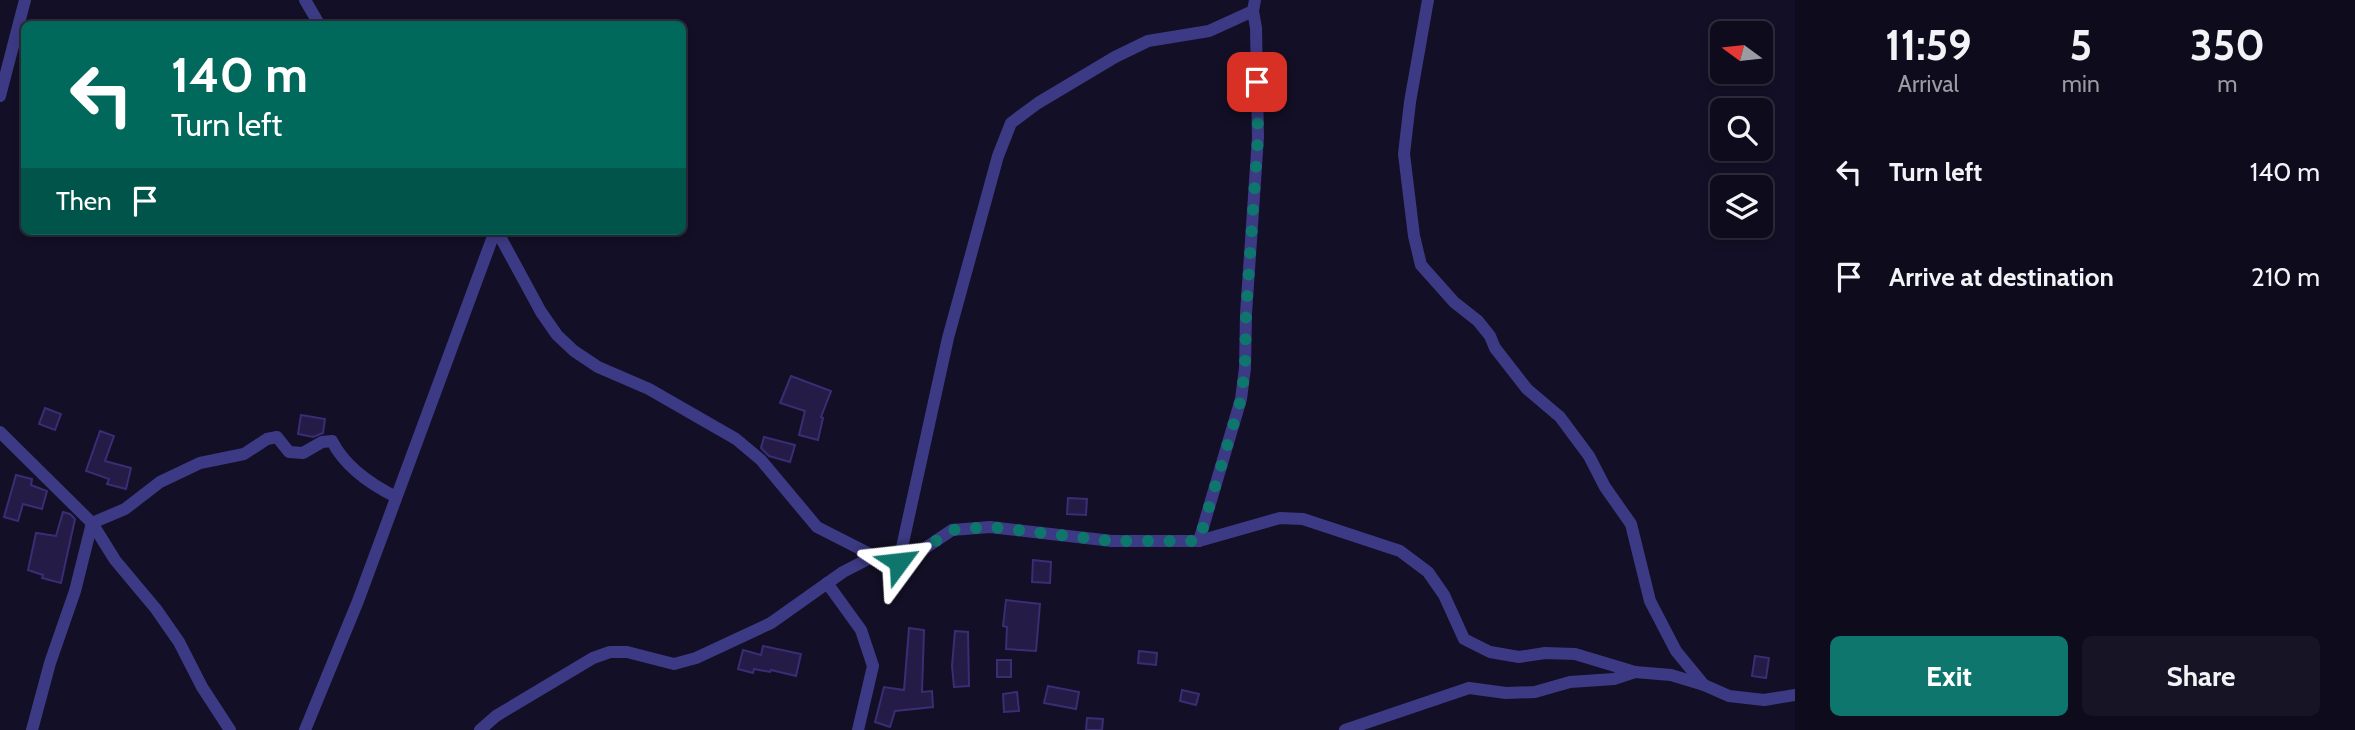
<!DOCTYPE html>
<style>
body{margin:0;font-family:Cabin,sans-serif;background:#171425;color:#f1f3f6;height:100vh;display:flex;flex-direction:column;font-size:26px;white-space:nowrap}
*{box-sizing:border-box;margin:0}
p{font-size:23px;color:#9b9ba3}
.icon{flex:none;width:38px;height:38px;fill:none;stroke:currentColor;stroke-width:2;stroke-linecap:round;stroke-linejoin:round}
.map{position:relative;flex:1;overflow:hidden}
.panel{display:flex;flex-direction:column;background:#0e0b1c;width:560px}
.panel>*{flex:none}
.banner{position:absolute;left:21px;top:21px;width:665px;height:214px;border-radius:10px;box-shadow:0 4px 10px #0003,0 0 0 2px #2e2b3b;background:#00695c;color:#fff;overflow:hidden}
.needle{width:46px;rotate:285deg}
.tools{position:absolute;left:1710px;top:21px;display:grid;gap:14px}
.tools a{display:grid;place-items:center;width:63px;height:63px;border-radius:10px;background:#0e0b1c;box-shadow:0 4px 10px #0003,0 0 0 2px #2e2b3b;font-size:35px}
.pin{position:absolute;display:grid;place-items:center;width:60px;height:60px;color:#fff;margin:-30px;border-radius:14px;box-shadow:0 4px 10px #0006}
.me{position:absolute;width:77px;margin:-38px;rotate:60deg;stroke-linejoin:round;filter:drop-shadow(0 0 5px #0008)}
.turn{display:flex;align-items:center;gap:24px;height:147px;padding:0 35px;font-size:32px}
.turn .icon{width:91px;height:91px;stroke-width:2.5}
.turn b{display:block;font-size:49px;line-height:60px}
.then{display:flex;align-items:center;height:66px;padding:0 35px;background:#0003;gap:14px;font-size:26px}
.eta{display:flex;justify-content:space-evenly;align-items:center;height:119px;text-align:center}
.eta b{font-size:42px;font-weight:800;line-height:49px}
.action{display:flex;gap:14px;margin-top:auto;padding:14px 35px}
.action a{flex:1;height:80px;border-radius:10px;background:#0f766e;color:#fff;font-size:28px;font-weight:800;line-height:80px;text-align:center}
.action a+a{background:#171425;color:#f1f3f6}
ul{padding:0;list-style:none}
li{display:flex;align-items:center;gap:21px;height:105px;padding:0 35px}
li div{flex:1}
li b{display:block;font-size:26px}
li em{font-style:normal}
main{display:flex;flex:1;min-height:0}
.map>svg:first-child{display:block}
.building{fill:#241b47;stroke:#3b2d73;stroke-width:2}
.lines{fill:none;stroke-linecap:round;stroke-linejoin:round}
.minor{stroke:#3d3a85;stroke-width:12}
.route{stroke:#0f766e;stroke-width:12;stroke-dasharray:0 21.6}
</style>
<main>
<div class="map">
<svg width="1795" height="730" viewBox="0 0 1795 730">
<rect width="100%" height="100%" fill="#130f26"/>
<g class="building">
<polygon points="791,376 831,391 821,417 823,418 818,440 799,435 805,411 780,403"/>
<polygon points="45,408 61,414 55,430 39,424"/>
<polygon points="301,415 325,419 323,433 313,437 298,434"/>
<polygon points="100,431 114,436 105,461 131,468 126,489 107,484 109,479 86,471"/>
<polygon points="764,437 795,445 790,462 769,456 761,448"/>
<polygon points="16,475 32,479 31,485 47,491 42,509 23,504 18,521 4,517"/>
<polygon points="1068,498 1087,499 1086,515 1067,514"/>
<polygon points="63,512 70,514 75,519 61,583 42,578 43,575 28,570 36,533 56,536"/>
<polygon points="1033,560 1051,562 1050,583 1032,582"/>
<polygon points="1006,600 1040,604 1036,651 1006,649 1007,627 1003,626"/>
<polygon points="909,628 924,630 922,692 932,691 933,707 895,711 890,727 875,722 884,687 904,690"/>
<polygon points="955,631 968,632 969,686 954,687 952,666"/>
<polygon points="763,646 801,654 796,676 771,670 770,672 754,669 753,673 738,669 743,650 761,655"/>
<polygon points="1139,651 1157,653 1156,665 1138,663"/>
<polygon points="1755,656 1769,658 1766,678 1752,676"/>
<rect x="997" y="660" width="14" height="17"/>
<polygon points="1048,686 1079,692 1076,709 1044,703"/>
<polygon points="1182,690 1199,694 1196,705 1180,701"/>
<polygon points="1017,692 1019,711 1004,712 1003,694"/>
<polygon points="1087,718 1103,719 1102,730 1086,730"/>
</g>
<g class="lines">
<g class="minor">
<polyline points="305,0 319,24"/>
<polyline points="1428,0 1410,102 1404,154 1414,236 1421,265 1454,302 1478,321 1490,336 1495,348 1527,389 1560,417 1589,456 1605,487 1631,524 1650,601 1676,651 1704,685"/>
<polyline points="0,96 25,0"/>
<polyline points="497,231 541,312 557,335 574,351 598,367 649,389 736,439 761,460 817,527 874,556 899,561 909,559 952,530 990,527 1112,541 1199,541 1280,518 1303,519 1400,551 1428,572 1444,595 1464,639 1490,652 1519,657 1545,653 1575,654 1635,672"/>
<polyline points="0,432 92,523 115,560 156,609 179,642 202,687 230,730"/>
<path d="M92,523L125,509L160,482L200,463L244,454L267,439L277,437L289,452L303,453L322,442L332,441C345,467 370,484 396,497"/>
<polyline points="1199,541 1241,399 1245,368 1246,314 1258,137 1256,28 1253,11 1255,0"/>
<polyline points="899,561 948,338 998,156 1011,123 1038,103 1115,57 1148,41 1209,31 1253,11"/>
<polyline points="827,583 861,630 873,666 858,730"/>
<polyline points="32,730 50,663 75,591 92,523"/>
<polyline points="305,730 358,601 495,231"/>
<polyline points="480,730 496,716 593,658 610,652 627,652 674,664 696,658 771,623 843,572 874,556"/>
<polyline points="1345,730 1469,688 1506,693 1535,692 1570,682 1614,679 1635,672 1671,675 1704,685 1729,696 1764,700 1795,695"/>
</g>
</g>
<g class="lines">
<polyline class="route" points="899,562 909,559 952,530 990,527 1112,541 1199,541 1241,399 1245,368 1246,314 1258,137 1257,82"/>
</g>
</svg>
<div class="tools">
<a><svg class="needle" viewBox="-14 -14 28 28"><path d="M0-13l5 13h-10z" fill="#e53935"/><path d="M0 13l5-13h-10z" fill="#9b9ba3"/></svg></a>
<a><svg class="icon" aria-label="search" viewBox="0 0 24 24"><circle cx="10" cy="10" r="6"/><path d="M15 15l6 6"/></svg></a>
<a><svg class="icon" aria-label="layers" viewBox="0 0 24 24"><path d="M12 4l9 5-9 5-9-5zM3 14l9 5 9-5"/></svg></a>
</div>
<div class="pin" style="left:1257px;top:82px;background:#d93025"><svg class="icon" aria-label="arrive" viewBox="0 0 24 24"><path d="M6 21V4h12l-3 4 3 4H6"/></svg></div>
<svg class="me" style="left:899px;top:562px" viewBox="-20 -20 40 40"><path d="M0-17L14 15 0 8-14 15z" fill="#0f766e" stroke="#fff" stroke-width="4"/></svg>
<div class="banner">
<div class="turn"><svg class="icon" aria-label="left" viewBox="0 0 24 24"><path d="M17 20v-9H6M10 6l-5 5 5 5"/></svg><div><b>140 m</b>Turn left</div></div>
<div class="then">Then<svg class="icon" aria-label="arrive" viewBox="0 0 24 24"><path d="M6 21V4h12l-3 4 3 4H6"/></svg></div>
</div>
</div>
<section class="panel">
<div class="eta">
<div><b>11:59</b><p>Arrival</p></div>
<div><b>5</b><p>min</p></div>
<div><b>350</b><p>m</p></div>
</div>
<ul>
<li><svg class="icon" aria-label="left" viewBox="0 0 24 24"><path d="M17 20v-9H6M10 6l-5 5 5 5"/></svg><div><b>Turn left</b></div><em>140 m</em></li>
<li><svg class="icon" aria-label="arrive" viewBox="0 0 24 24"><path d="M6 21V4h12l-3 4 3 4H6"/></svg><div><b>Arrive at destination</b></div><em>210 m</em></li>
</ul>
<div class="action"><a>Exit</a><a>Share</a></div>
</section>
</main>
